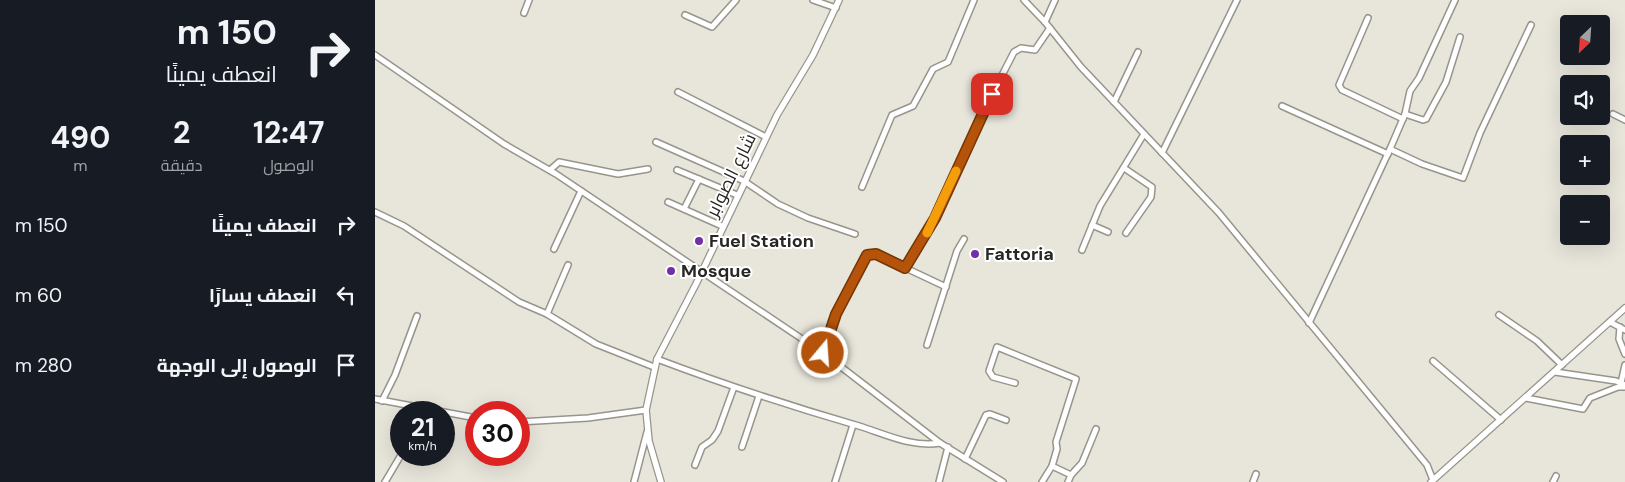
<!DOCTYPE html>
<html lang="ar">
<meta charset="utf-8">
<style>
body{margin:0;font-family:"DM Sans",Cairo,sans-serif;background:#20242c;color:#f1f3f6;direction:rtl;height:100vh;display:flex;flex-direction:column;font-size:19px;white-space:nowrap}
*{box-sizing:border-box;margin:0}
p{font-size:16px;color:#9ea1a6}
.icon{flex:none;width:28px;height:28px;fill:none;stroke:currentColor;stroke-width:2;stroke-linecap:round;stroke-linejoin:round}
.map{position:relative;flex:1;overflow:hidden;direction:ltr}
.drawer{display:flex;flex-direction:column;background:#171b24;width:375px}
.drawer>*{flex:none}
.banner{background:#171b24;color:#f1f3f6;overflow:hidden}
.needle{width:32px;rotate:205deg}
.controls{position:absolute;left:1185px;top:15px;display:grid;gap:10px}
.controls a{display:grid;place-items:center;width:50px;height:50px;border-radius:5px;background:#171b24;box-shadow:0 5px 20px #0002;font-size:25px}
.speed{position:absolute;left:15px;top:401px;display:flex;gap:10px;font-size:25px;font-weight:700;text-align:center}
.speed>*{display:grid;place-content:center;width:65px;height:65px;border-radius:50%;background:#171b24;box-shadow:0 5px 20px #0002;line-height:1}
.speed small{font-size:12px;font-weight:400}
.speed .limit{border:8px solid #d22;background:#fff;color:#111}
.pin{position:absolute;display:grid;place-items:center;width:42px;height:42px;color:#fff;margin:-21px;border-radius:10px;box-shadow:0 2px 8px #0006}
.me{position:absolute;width:55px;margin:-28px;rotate:18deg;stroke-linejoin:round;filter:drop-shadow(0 0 4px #0008)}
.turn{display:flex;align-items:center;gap:18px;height:105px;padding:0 15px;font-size:22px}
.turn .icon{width:65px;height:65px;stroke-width:2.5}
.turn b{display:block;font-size:35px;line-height:42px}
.eta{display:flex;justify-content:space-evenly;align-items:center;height:85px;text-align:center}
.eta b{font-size:30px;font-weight:700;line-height:35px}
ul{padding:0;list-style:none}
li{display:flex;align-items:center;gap:15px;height:70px;padding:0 15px}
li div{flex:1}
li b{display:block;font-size:19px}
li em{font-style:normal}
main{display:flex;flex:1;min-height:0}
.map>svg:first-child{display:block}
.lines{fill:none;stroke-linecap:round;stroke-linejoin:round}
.minor-casing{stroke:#97958b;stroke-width:8}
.tertiary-casing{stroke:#97958b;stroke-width:8}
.minor{stroke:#fff;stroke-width:5}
.tertiary{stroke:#fff;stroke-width:5.5}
.route-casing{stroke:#753606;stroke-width:12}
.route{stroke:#b45309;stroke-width:9}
.slow{stroke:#f59e0b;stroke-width:9}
.poi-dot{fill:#7230a5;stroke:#fff;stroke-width:2}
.labels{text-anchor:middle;stroke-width:4;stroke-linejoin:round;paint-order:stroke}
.street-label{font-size:18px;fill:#282723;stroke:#fff}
.poi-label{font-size:18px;font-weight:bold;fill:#282723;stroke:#fff;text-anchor:start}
</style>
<main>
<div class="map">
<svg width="1250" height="482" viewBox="0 0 1250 482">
<rect width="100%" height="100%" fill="#e8e6db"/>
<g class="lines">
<g class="minor-casing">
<g id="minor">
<polyline points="438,0 461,8"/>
<polyline points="649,0 670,22 706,67 844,213 1052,465 1058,480"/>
<polyline points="149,13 154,0"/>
<polyline points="310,15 337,27 361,0"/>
<polyline points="993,18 964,85 967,90 1028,119"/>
<polyline points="670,22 680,0"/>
<polyline points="0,55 129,144 181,174 448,353 565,443 628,482"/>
<polyline points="303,92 391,137"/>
<polyline points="739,102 763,52"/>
<polyline points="907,106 1013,154"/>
<polyline points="1030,114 1048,120 1051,119 1071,82 1085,37"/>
<polyline points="1238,114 1250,120"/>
<polyline points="281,142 369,181 403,204 433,218 480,234"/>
<polyline points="1015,149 1047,164 1088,178 1105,133 1156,25"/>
<polyline points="787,153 862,0"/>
<polyline points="749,168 777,187 776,197 751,233"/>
<polyline points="175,170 184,162 243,174 273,169"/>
<polyline points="302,170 362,195"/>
<polyline points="487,187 517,115 538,106 558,69 573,62 599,0"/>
<polyline points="293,202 347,226"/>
<polyline points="309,209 324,179"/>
<polyline points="0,212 29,226 144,302 172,314 221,344 279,367"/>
<polyline points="717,225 733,232"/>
<polyline points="179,249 206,191"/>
<polyline points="707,250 725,206 769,134"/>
<polyline points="530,268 560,219 606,116 639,52 646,48 660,50 675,28"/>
<polyline points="172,314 193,265"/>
<polyline points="1124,315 1162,341 1187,365"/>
<polyline points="1235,322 1250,330"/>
<polyline points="934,323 1015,149 1030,114 1035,91 1044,78 1080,0"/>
<polyline points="1245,327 1244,339 1250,354"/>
<polyline points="552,345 582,251 589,239"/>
<polyline points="448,353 461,314 494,253 501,254 571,287"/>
<path d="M282,359C348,384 415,406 484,426C510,434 538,448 565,443"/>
<polyline points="1058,361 1126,420"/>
<polyline points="1180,372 1241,381 1250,385"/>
<polyline points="640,383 618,377 614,371 622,347 701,379 681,442 682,449 677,466"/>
<polyline points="1246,383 1250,365"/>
<polyline points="1151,398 1208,409 1215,398 1243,387 1250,387"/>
<polyline points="0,399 101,418"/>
<polyline points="7,401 20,375 42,316"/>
<polyline points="144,422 213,418 271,410"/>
<polyline points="367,447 384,396"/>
<polyline points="590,459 611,415 615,414 631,420"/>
<polyline points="320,465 327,447 337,440 343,431 359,387"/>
<polyline points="696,475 707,463 721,429"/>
<polyline points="10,482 26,455"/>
<polyline points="259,482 272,432"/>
<polyline points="460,482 478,425"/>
<polyline points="564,482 573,447"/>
<polyline points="667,482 677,466 696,475 693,482"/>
<polyline points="878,482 881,474"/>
<polyline points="1178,482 1181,476"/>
</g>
</g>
<g class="tertiary-casing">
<g id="tertiary">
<polyline points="286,482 274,441 271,410 282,359 321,284 402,115 438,55 464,0"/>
<polyline points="1056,482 1250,308"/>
</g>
</g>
<use href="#minor" class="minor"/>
<use href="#tertiary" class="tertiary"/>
</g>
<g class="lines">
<g class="route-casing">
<polyline id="route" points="448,353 461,314 492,255 501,254 530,268 560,218 617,94"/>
</g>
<use href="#route" class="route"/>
<polyline class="slow" points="552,233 581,171"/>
</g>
<g class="poi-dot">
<circle cx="324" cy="241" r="5"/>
<circle cx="600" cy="254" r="5"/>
<circle cx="296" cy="271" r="5"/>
</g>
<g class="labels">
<g class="street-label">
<text transform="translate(356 175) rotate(-64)" y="6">شارع الصوابر</text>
</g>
<g class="poi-label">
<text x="334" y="247">Fuel Station</text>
<text x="610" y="260">Fattoria</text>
<text x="306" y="277">Mosque</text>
</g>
</g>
</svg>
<div class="controls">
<a><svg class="needle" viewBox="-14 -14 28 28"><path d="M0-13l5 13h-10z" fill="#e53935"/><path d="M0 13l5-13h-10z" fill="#9ea1a6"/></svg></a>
<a><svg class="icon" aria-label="sound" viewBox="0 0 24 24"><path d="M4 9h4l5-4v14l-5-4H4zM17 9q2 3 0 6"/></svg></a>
<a>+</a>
<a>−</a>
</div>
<div class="speed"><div>21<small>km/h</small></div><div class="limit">30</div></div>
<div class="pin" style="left:617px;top:94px;background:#d93025"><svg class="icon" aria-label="arrive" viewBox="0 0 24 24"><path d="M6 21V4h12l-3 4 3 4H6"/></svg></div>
<svg class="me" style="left:448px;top:353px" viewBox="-20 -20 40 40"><circle r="17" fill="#b45309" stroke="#fff" stroke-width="3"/><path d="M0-11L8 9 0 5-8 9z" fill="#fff"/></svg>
</div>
<section class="drawer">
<div class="banner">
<div class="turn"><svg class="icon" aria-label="right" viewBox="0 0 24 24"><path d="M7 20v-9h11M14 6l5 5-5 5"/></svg><div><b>150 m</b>انعطف يمينًا</div></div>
</div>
<div class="eta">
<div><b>12:47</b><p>الوصول</p></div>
<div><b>2</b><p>دقيقة</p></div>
<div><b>490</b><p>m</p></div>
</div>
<ul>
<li><svg class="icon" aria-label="right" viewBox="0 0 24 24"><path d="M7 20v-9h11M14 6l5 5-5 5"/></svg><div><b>انعطف يمينًا</b></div><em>150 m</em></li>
<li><svg class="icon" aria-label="left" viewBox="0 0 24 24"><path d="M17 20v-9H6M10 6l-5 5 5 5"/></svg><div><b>انعطف يسارًا</b></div><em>60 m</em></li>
<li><svg class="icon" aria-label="arrive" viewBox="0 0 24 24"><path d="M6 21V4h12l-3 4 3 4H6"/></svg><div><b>الوصول إلى الوجهة</b></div><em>280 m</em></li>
</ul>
</section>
</main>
